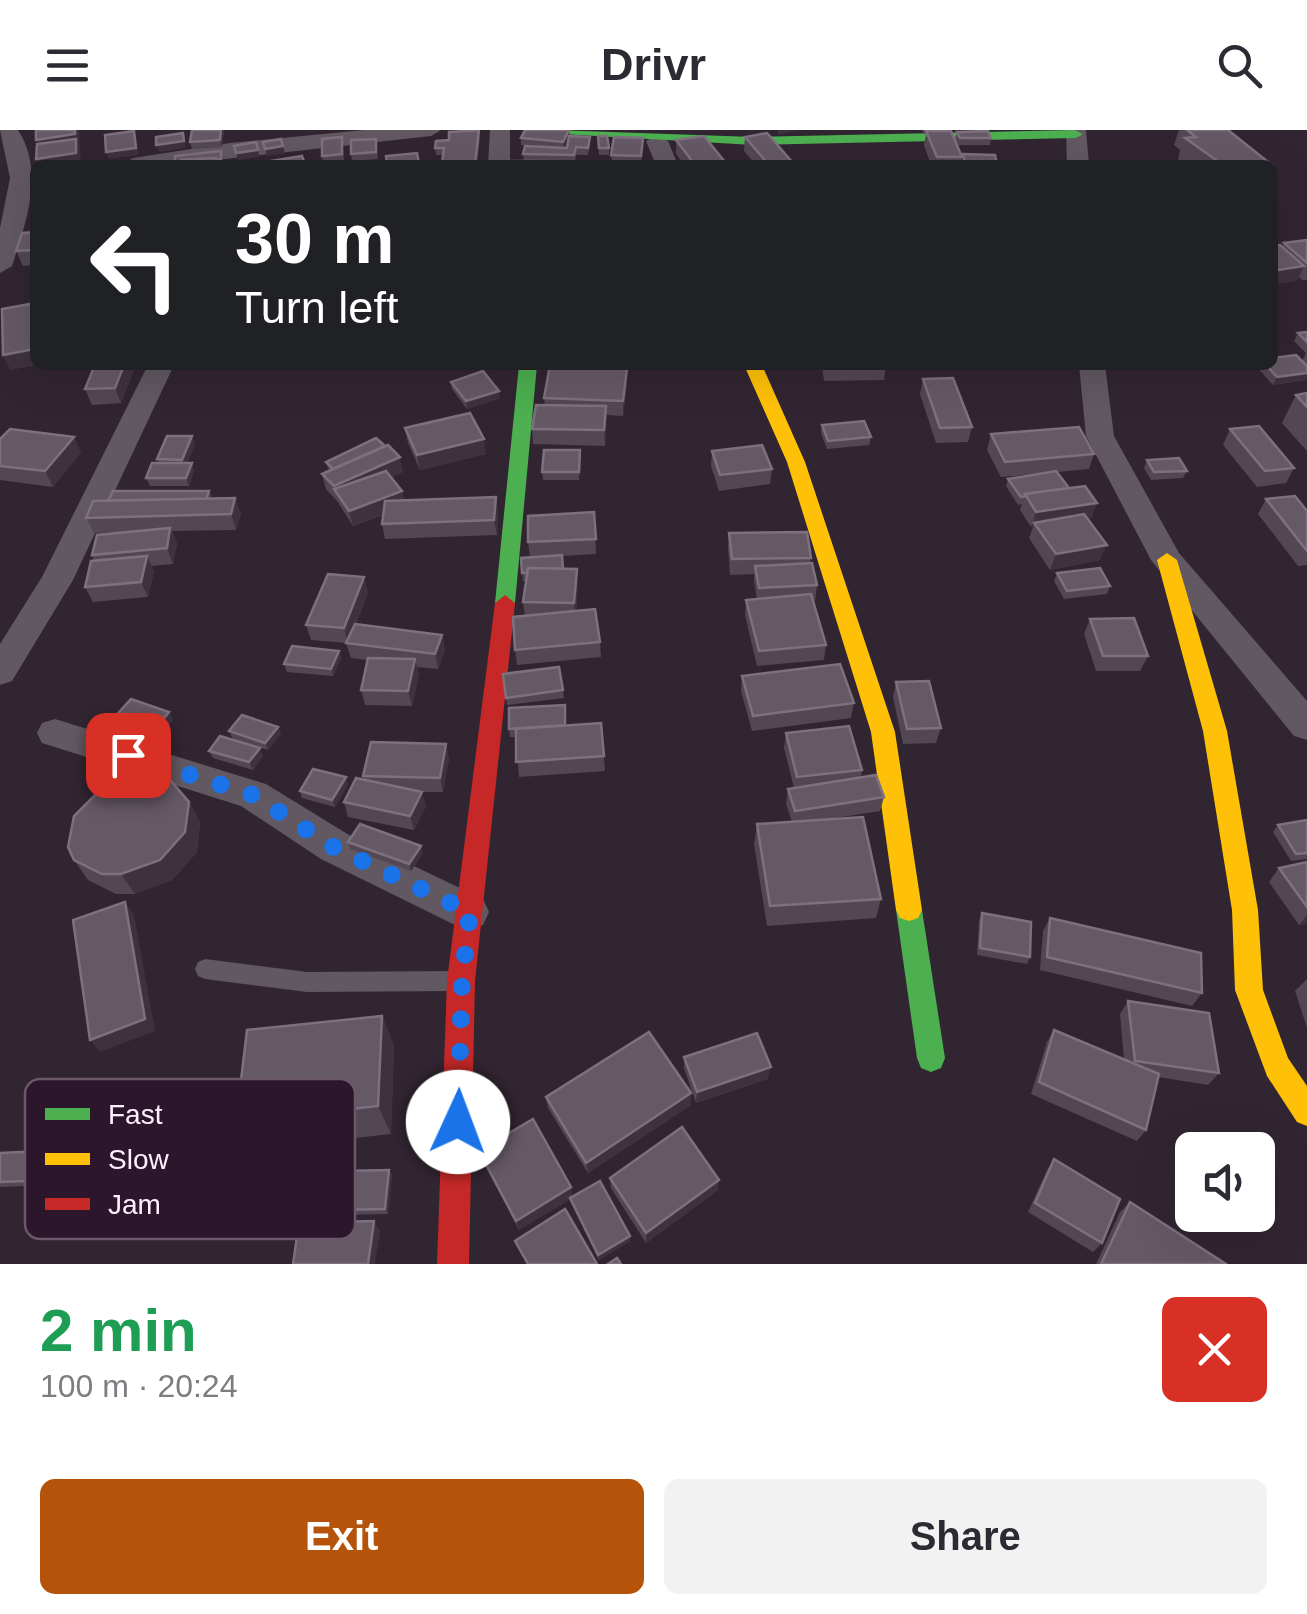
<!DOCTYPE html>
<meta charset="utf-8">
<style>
body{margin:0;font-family:Arial,sans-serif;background:#f2f2f3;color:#2b2b33;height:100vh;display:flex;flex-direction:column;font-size:38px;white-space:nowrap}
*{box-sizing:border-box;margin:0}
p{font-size:32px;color:#7c7c81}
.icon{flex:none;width:55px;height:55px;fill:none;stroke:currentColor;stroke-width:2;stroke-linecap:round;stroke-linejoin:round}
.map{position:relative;height:1134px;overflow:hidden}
.side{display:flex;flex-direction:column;background:#fff;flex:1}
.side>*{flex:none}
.guide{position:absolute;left:30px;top:30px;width:1248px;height:210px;border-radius:15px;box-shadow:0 10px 40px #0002;background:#202124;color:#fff;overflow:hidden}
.controls{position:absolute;left:1175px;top:1002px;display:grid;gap:20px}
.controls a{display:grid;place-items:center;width:100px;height:100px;border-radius:15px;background:#fff;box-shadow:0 10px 40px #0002;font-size:50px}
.pin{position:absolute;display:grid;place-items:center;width:85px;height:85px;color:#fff;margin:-42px;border-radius:20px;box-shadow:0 5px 15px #0006}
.me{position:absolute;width:110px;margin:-55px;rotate:2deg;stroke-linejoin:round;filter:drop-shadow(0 0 8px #0008)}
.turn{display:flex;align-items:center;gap:35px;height:210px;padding:0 40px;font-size:45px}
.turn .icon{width:130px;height:130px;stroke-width:2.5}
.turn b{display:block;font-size:70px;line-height:85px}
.round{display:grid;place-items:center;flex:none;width:105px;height:105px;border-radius:15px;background:#f2f2f3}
.overview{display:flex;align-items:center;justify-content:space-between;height:170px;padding:0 40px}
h1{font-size:60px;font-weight:600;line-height:75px;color:#1e9e55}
.cta{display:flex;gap:20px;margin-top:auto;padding:20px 40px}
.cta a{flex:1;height:115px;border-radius:15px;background:#b45309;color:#fff;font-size:40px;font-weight:600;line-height:115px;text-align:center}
.cta a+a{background:#f2f2f3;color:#2b2b33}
header{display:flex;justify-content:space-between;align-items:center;height:130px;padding:0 40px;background:#fff;font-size:45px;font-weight:600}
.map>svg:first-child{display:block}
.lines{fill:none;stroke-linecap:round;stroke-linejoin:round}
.lane{fill:#615861;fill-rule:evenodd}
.street{fill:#615861;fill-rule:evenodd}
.fast{fill:#4caf50;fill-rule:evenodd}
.slow{fill:#ffc107;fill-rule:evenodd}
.jam{fill:#c62828;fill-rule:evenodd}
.wall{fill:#544754}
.shaded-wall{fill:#3e323e}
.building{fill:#665966;stroke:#7e707e;stroke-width:2.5}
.route{stroke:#1a73e8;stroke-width:18;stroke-dasharray:0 32.4}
.key{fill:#2c162b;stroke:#6b576a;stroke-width:2.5}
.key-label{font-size:28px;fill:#ffeffe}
</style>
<header><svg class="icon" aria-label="menu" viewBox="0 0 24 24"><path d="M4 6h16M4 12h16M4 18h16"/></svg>Drivr<svg class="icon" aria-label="search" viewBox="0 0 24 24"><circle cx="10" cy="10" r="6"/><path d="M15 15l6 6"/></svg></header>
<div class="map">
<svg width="1307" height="1134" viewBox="0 0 1307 1134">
<rect width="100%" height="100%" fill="#312531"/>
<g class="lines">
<polygon class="lane" points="205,829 307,842 456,841 463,844 467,851 463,858 456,861 307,862 205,849 198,846 195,839 198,832"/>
<g class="street">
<path d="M0,0H18C45,42 26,92 12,136L0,143V98L10,48Z"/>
<polygon points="364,0 441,0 431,6 172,35 122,35 133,28 230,13"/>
<polygon points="490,0 510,0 510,35 488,35"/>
<polygon points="1066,0 1086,0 1089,35 1067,35"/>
<polygon points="657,5 668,11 678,35 656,35 646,11"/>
<polygon points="148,235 174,235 73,450 12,551 0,555 0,514 42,447"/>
<polygon points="1079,235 1105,235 1114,306 1179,423 1307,571 1307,610 1294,606 1151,430 1086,306"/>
<polygon points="55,589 266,654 349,705 483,769 489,782 483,795 469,800 455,795 321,729 241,676 42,613 37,603 42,593"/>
</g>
<g class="fast">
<polygon points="554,0 754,7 1074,0 1083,4 1076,8 754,15 561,4"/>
<polygon points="519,235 537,235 515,473 505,481 495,473"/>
<polygon points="909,769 918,772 922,780 945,928 941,938 931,942 921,938 917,928 896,780 900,772"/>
</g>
<g class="slow">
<polygon points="744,235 762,235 805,332 895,602 922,780 918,788 909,791 900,788 896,780 871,602 787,332"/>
<polygon points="1167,423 1177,430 1227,601 1258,780 1263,860 1288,928 1307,956 1307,996 1297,992 1267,946 1235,860 1232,780 1203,601 1157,430"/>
</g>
<polygon class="jam" points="505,465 515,473 475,851 469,1134 437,1134 447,851 495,473"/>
</g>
<g class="wall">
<polygon points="224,0 222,17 192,19 190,12"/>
<polygon points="922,0 951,1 962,27 961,35 931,35 924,15 926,4 924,4"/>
<polygon points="1179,0 1228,0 1272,35 1186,35 1178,29 1180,20 1174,15"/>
<polygon points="957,2 991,8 990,15 958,15 955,9"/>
<polygon points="569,6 590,14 588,25 576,25 575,33 524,31 523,24 539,17 521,15 521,8"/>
<polygon points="598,6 609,18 609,25 599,25"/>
<polygon points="480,7 477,35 442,35 443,25 436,25 435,18 449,10"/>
<polygon points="745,7 793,35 756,35 744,21"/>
<polygon points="376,9 378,29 352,31 351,24"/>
<polygon points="676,10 725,35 684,35 676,24"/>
<polygon points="343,15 344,31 323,33 322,26"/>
<polygon points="643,15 641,33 612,32 611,25"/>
<polygon points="35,102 35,135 23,136 16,121"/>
<polygon points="1307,110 1307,150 1302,150 1299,147 1297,151 1282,117 1284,113"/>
<polygon points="1307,202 1307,250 1273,255 1257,237 1258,235 1302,231 1306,223 1294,211 1298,203"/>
<polygon points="95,235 136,235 121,273 92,275 85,259"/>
<polygon points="822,235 886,235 884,250 824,251"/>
<polygon points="627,238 627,253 623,286 607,285 605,316 533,314 532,299 545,275 544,268"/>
<polygon points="923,249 972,297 968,312 936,313 920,264"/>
<polygon points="451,252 500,268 467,279 452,259"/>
<polygon points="1307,263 1307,321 1282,293 1296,265"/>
<polygon points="822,295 871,307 869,315 827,319 821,303"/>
<polygon points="405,298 486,324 420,340 408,313"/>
<polygon points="1230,299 1294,338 1286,353 1257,357 1223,315"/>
<polygon points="991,304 1094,324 1089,339 1057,342 1069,358 1097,373 1091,388 1087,389 1100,430 1050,440 1029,408 1033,397 1031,397 1020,380 1022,374 1018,375 1006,356 1008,349 1039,344 1001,347 987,320"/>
<polygon points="192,306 195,314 187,333 194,341 189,356 150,356 146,348 158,333 157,329"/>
<polygon points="0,309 81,322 53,357 0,350"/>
<polygon points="712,321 772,339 770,354 719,361 711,336"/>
<polygon points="580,328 579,350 543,350 542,342"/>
<polygon points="1147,330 1187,341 1183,348 1151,350 1144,338"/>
<polygon points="326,332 403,342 392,347 402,361 404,370 498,382 497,405 385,409 382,394 383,385 353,396 337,371 326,359 322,344 329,341"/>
<polygon points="209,361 212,368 241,383 236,400 172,401 177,414 173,434 151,436 154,441 148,467 93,472 85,457 94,431 92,425 128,402 94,403 86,388 108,371"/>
<polygon points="1266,369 1307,381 1307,435 1298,436 1258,384"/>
<polygon points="594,382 596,424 562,426 563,439 578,454 576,481 600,512 601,527 517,535 515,520 525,486 523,472 526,451 523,451 521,428 530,427 528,412"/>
<polygon points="729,403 811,428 810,433 817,455 815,471 813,471 826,515 824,530 757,536 745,485 746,470 757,469 754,451 754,444 730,445 728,418"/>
<polygon points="1057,443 1110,456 1107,464 1064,469 1054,451"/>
<polygon points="364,447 368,463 356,494 442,505 445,520 438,539 417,537 419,544 412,576 365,575 361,560 367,530 351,528 346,513 311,510 306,495"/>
<polygon points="1090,489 1148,526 1140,541 1096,541 1084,504"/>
<polygon points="339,521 341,528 333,546 287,542 284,534"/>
<polygon points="559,537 564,568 507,575 503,544"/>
<polygon points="742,546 854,573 851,588 752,601 741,561"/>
<polygon points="896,552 941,598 936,613 903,614 893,567"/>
<polygon points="169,582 173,590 146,621 107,607 103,600"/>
<polygon points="601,593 605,641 519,647 516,607 510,607 509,599"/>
<polygon points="278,597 281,604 268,620 233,609 229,601"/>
<polygon points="786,603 862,640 861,648 884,667 880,681 829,689 881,769 876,788 767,796 754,714 757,694 792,692 786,674 788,659 794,658 784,618"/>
<polygon points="446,614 449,629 443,662 421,662 426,676 414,700 348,687 344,672 364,650 363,646"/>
<polygon points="209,621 263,626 253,640 213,628"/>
<polygon points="348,654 335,677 302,668 300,661"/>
<polygon points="189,672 200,692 197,722 172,750 135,764 116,764 88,750 74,730"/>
<polygon points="1307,690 1307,729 1291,731 1273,702 1278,695"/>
<polygon points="348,712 423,723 411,741 350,719"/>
<polygon points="1307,732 1307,793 1299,795 1269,752 1279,738"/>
<polygon points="982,783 1030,827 1027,834 977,825 979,790"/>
<polygon points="1050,788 1202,863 1192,876 1040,840 1043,801"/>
<polygon points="1307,849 1307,898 1295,861"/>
<polygon points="1128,871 1219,943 1208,955 1158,947 1146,1000 1137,1011 1031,964 1047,912 1054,900 1124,929 1120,884"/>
<polygon points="382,886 394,916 391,1004 256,1019 236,992"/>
<polygon points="684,927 768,949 696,973 684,938"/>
<polygon points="691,963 691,975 588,1043 548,978 546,967"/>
<polygon points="84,1019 90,1024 82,1054 0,1057 0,1023"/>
<polygon points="479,1021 573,1066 630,1106 630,1111 599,1130 570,1069 519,1100 483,1032"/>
<polygon points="1054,1029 1102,1113 1093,1122 1028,1082 1047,1040"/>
<polygon points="389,1040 392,1045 388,1084 338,1085 335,1080"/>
<polygon points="610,1048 718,1060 646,1113 611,1058"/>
<polygon points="1130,1072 1226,1134 1096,1134 1120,1082"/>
</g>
<g class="shaded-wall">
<polygon points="75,0 79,0 81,35 39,35 36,29 41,24 36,10"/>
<polygon points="221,0 224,0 222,17 220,10"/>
<polygon points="569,0 570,7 564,19 563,12"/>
<polygon points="778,0 798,0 778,5"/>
<polygon points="134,1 139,25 109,29 106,22"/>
<polygon points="183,3 186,18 159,22 156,15"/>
<polygon points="283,16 285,24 267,26 265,19"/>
<polygon points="258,20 260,27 238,30 236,23"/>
<polygon points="221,21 223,35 176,35"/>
<polygon points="1279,40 1272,55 1272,41"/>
<polygon points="1304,136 1297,151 1272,155 1272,141"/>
<polygon points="35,219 35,235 38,235 10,240 3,225"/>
<polygon points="124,235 136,235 121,273 115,258"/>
<polygon points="627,238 627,253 623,286 623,271"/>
<polygon points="1307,243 1307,250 1273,255 1277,247"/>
<polygon points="499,261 500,268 467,279 466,271"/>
<polygon points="606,276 607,291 605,316 604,300"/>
<polygon points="192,306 195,314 185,337 182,330"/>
<polygon points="74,307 81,322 53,357 45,341"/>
<polygon points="484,309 486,324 420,340 417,325"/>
<polygon points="400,327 403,342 341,370 335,361 334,356"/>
<polygon points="192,333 194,341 189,356 186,348"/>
<polygon points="402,361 405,376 353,396 349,381"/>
<polygon points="496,367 498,382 497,405 494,390"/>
<polygon points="235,368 241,383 236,400 231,384"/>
<polygon points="1097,373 1091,388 1036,396 1034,393 1033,397 1031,397 1036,382"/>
<polygon points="170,398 177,414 173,434 167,418"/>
<polygon points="1107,415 1100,430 1050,440 1056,424"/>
<polygon points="147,426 154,441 148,467 141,452"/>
<polygon points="577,439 578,454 575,488 574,473"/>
<polygon points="364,447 368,463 348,513 344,498"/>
<polygon points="442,505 445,520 438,539 435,524"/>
<polygon points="339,521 341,528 333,546 331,539"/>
<polygon points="415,529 419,544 412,576 408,561"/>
<polygon points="169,582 173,590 146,621 142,614"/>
<polygon points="278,597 281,604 268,620 265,613"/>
<polygon points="446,614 449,629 443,662 440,648"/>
<polygon points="260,618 263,626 253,640 249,632"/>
<polygon points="346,647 348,654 335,677 332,670"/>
<polygon points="422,662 426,676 414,700 410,686"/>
<polygon points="189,672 200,692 197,722 172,750 135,764 121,744"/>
<polygon points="421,716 423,723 411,741 409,734"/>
<polygon points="125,772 134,785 155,901 100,922 90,910"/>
<polygon points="1307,785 1307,793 1299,795"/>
<polygon points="382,886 394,916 391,1004 378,976"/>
<polygon points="771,937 768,949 696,973 697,962"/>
<polygon points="691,963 691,975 588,1043 586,1033"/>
<polygon points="84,1019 90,1024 82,1054 76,1049"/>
<polygon points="389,1040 392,1045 388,1084 385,1079"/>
<polygon points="719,1050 718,1060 646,1113 646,1103"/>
<polygon points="571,1057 573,1067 519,1100 516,1091"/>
<polygon points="374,1091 380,1101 375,1134 368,1134"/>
<polygon points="630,1106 630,1111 599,1130 598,1125"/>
</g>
<g class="building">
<polygon points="36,0 75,0 75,4 36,10"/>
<polygon points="192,0 221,0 220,10 190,12"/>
<polygon points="479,0 475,33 442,33 444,18 435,18 436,11 449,10 449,2"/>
<polygon points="525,0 569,0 563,12 521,8"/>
<polygon points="1187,0 1228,0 1272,35 1223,35 1185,8 1196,7"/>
<polygon points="134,1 136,18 106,22 105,5"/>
<polygon points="926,1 951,1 962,27 937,27"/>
<polygon points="988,1 991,8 960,8 957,2"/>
<polygon points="183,3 184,11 156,15 156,7"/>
<polygon points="767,3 793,33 769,35 745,7"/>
<polygon points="569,6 590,7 588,18 576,17 574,25 523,24 525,16 567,18"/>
<polygon points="598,6 607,6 609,18 599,18"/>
<polygon points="704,6 725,32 695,35 676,10"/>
<polygon points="342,7 342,24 322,26 322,9"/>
<polygon points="614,7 643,8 641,26 611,25"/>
<polygon points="76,9 76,23 36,29 37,14"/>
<polygon points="281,9 283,16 265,19 263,12"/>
<polygon points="376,9 376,22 351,24 351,10"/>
<polygon points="256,12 258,20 236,23 234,16"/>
<polygon points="221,21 221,29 216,30 216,28 181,30 180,34 175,34 175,26"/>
<polygon points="417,23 419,33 387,35 386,26"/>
<polygon points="963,24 995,25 997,35 965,35"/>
<polygon points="302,26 305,34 246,35"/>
<polygon points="216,28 214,35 179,35 181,30"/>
<polygon points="510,31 548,31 547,35 509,35"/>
<polygon points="35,102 35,120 16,121 22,103"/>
<polygon points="1307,110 1307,133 1284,113"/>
<polygon points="1280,115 1304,136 1272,141 1272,116"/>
<polygon points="35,173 35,219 3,225 2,179"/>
<polygon points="1307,202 1307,212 1298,203"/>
<polygon points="1296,225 1307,236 1307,243 1277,247 1266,235 1272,235 1272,228"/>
<polygon points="95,235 124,235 115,258 85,259"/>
<polygon points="550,235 627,238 623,271 544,268"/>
<polygon points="483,241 499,261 466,271 451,252"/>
<polygon points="953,248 972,297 940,298 923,249"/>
<polygon points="1307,263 1307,277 1296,265"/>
<polygon points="536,275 606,276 604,300 532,299"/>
<polygon points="470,283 484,309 417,325 405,298"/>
<polygon points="864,291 871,307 828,311 822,295"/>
<polygon points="1259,296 1294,338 1265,341 1230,299"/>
<polygon points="1079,297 1094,324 1005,332 991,304"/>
<polygon points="10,299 74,307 45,341 0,336 0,309"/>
<polygon points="167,306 192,306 182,330 157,329"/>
<polygon points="376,308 385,316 333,339 326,332"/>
<polygon points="388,315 400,327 334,356 322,344"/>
<polygon points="762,315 772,339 720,345 712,321"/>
<polygon points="544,320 580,320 579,342 542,342"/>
<polygon points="1179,328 1187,341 1154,342 1147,330"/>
<polygon points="152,333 192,333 186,348 146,348"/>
<polygon points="386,341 402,361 349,381 334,359"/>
<polygon points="1056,341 1069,358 1025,364 1026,366 1021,367 1008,349"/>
<polygon points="1085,356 1097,373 1036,382 1025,364"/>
<polygon points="113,361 209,361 206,369 108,371"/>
<polygon points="1295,366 1307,381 1307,421 1266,369"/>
<polygon points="496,367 494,390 382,394 385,371"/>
<polygon points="235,368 231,384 86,388 93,371"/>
<polygon points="594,382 596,409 528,412 528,386"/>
<polygon points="1084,384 1107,415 1056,424 1034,393"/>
<polygon points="170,398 167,418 92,425 97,405"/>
<polygon points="807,402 811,428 732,429 729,403"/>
<polygon points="562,425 563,439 528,438 527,443 522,443 521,428"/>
<polygon points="147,426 141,452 85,457 91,431"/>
<polygon points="812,433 817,455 759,458 755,436"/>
<polygon points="528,438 577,439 574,473 523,472"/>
<polygon points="1100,438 1110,456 1067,461 1057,443"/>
<polygon points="328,444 364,447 344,498 306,495"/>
<polygon points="811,464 826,515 759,521 746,470"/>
<polygon points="595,479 600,512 515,520 513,487"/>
<polygon points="1134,488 1148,526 1103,526 1090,489"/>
<polygon points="355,494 442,505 435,524 346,513"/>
<polygon points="292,516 339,521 331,539 284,534"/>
<polygon points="368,528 415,529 408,561 361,560"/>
<polygon points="840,534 854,573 753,586 742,546"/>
<polygon points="559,537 563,560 506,568 503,544"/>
<polygon points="929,551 941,598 907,599 896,552"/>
<polygon points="131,569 169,582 142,614 103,600"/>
<polygon points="565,575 565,595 509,599 509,578"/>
<polygon points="242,585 278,597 265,613 229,601"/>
<polygon points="601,593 604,626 516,632 516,599"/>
<polygon points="849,596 862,640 797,647 786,603"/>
<polygon points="220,606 260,618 249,632 209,621"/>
<polygon points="371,612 446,614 440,648 363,646"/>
<polygon points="313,639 346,647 332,670 300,661"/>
<polygon points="876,645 884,667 795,681 788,659"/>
<polygon points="137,647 171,651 189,672 185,702 160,730 121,744 102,744 74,730 68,717 74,686 101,659 118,651"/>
<polygon points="356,648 422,662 410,686 344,672"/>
<polygon points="863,687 881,769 770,776 757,694"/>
<polygon points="1307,690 1307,723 1296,724 1278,695"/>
<polygon points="360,694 421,716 409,734 348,712"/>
<polygon points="1307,732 1307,777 1279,738"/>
<polygon points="125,772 145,889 90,910 73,790"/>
<polygon points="982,783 1031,792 1030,827 980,818"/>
<polygon points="1050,788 1201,823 1202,863 1047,827"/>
<polygon points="1128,871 1209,883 1219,943 1135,931"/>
<polygon points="382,886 378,976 236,992 247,900"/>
<polygon points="1054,900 1159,944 1146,1000 1039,952"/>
<polygon points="649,902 691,963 586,1033 546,967"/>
<polygon points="757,903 771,937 697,962 684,927"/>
<polygon points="533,989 571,1057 516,1091 479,1021"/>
<polygon points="682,997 719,1050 646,1103 610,1048"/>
<polygon points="84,1019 76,1049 0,1052 0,1023"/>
<polygon points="1054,1029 1120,1069 1102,1113 1035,1073"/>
<polygon points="389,1040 385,1079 335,1080 341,1041"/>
<polygon points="600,1051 630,1106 598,1125 570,1068"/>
<polygon points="1130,1072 1226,1134 1101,1134"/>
<polygon points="565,1079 597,1134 528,1134 515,1111"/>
<polygon points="374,1091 368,1134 293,1134 299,1093"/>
<polygon points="617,1128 621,1134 608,1134"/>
</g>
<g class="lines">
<polyline class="route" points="128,625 253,665 335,718 470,782 462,851 458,992"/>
</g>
<rect x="25" y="949" width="330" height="160" rx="15" class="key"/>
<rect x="45" y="978" width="45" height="12" fill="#4caf50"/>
<rect x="45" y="1023" width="45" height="12" fill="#ffc107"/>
<rect x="45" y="1068" width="45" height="12" fill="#c62828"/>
<g class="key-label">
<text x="108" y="994">Fast</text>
<text x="108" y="1039">Slow</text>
<text x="108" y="1084">Jam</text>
</g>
</svg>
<div class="controls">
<a><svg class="icon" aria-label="sound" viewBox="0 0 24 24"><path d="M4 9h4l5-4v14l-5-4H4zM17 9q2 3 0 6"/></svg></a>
</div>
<div class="pin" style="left:128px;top:625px;background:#d93025"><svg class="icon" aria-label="arrive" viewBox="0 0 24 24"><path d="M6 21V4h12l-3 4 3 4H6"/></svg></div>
<svg class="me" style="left:458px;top:992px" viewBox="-20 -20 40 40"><circle r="19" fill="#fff"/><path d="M0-13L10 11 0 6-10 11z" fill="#1a73e8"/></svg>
<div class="guide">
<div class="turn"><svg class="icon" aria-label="left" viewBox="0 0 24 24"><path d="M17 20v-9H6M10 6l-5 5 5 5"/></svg><div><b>30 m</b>Turn left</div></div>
</div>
</div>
<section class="side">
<div class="overview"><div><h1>2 min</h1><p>100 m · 20:24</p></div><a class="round" style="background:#d93025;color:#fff"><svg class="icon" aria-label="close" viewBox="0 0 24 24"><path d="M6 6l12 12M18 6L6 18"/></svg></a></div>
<div class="cta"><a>Exit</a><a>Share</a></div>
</section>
